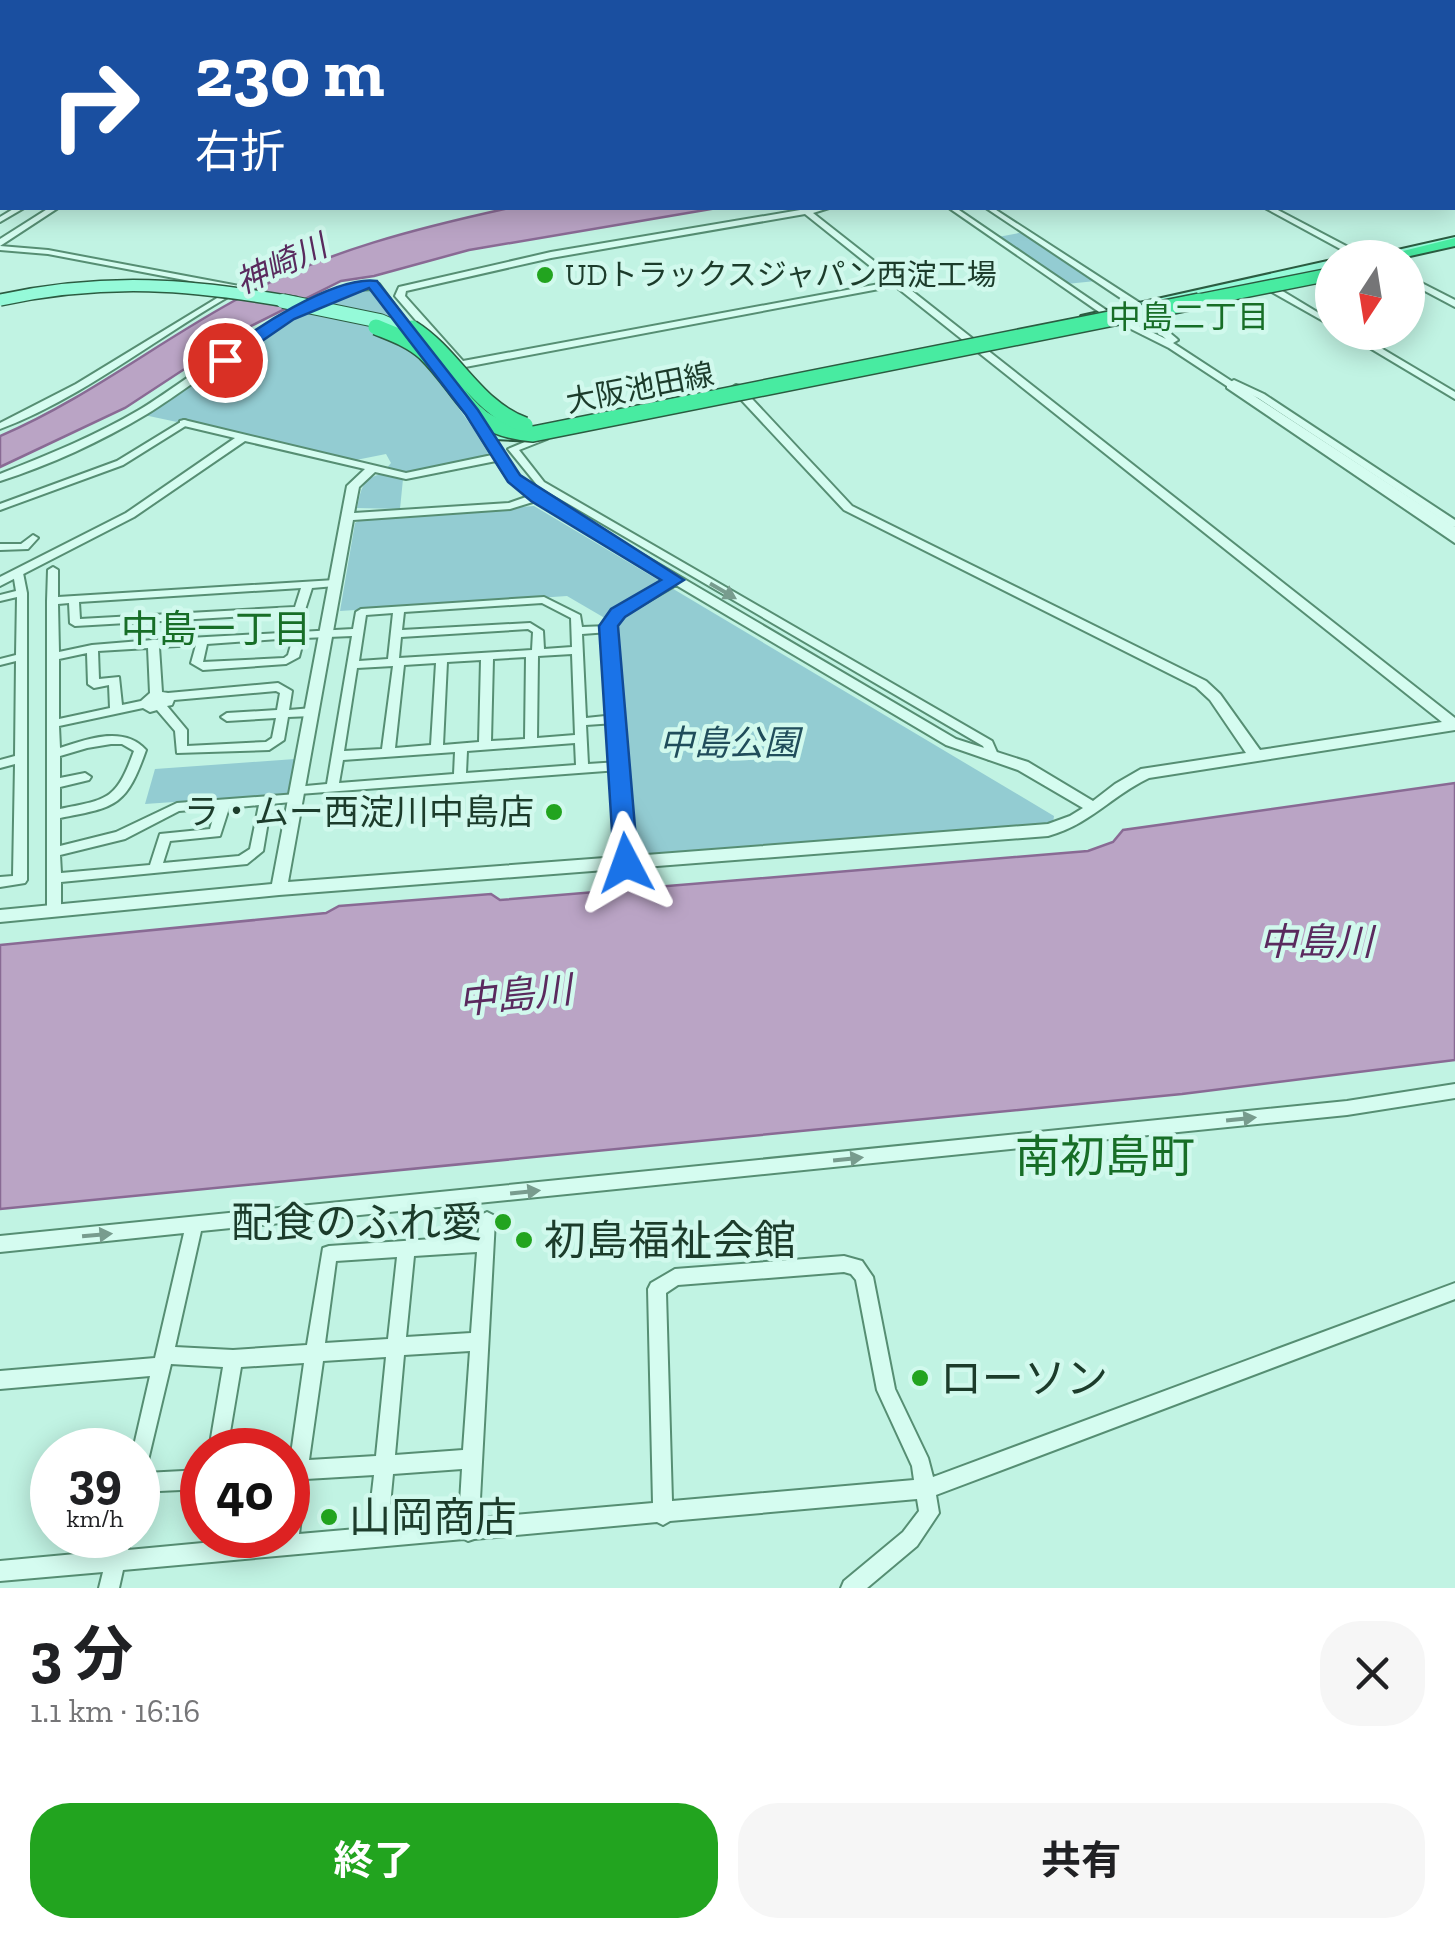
<!DOCTYPE html>
<html lang="ja">
<meta charset="utf-8">
<style>
body{margin:0;font-family:"Zilla Slab","Noto Sans JP",serif;background:#f6f6f6;color:#202124;height:100vh;display:flex;flex-direction:column;font-size:38px;white-space:nowrap}
*{box-sizing:border-box;margin:0}
p{font-size:32px;color:#757577}
.icon{flex:none;width:55px;height:55px;fill:none;stroke:currentColor;stroke-width:2;stroke-linecap:round;stroke-linejoin:round}
.map{position:relative;height:1588px;overflow:hidden}
.panel{display:flex;flex-direction:column;background:#fff;flex:1}
.panel>*{flex:none}
.hud{position:absolute;left:0px;top:0px;width:1455px;height:210px;box-shadow:0 5px 25px #0003;background:#1a4fa0;color:#fff;overflow:hidden}
.needle{width:65px;rotate:192deg}
.tools{position:absolute;left:1315px;top:240px;display:grid;gap:20px}
.tools a{display:grid;place-items:center;width:110px;height:110px;border-radius:50%;background:#fff;box-shadow:0 5px 25px #0003;font-size:50px}
.speed{position:absolute;left:30px;top:1428px;display:flex;gap:20px;font-size:50px;font-weight:700;text-align:center}
.speed>*{display:grid;place-content:center;width:130px;height:130px;border-radius:50%;background:#fff;box-shadow:0 5px 25px #0003;line-height:1}
.speed small{font-size:25px;font-weight:400}
.speed .limit{border:15px solid #d22;background:#fff;color:#111}
.pin{position:absolute;display:grid;place-items:center;width:85px;height:85px;color:#fff;margin:-42px;border:5px solid #fff;border-radius:50%;box-shadow:0 2px 10px #0007}
.me{position:absolute;width:110px;margin:-55px;rotate:356deg;stroke-linejoin:round;filter:drop-shadow(0 0 8px #0008)}
.turn{display:flex;align-items:center;gap:35px;height:210px;padding:0 30px;font-size:45px}
.turn .icon{width:130px;height:130px;stroke-width:2.5}
.turn b{display:block;font-size:70px;line-height:85px}
.round{display:grid;place-items:center;flex:none;width:105px;height:105px;border-radius:40px;background:#f6f6f6}
.head{display:flex;align-items:center;justify-content:space-between;height:170px;padding:0 30px}
h1{font-size:60px;font-weight:700;line-height:75px}
.button{display:flex;gap:20px;margin-top:auto;padding:20px 30px}
.button a{flex:1;height:115px;border-radius:40px;background:#22a41f;color:#fff;font-size:40px;font-weight:700;line-height:115px;text-align:center}
.button a+a{background:#f6f6f6;color:#202124}
.map>svg:first-child{display:block}
.green{fill:#93ccd2}
.water{fill:#baa4c5;stroke:#896a94;stroke-width:2.5}
.lines{fill:none;stroke-linecap:round;stroke-linejoin:round}
.minor-casing{stroke:#568e73;stroke-width:4}
.tertiary-casing{stroke:#568e73;stroke-width:4}
.primary-casing{stroke:#2b5c41;stroke-width:4}
.motorway-casing{stroke:#2b5c41;stroke-width:4}
.minor{fill:#d5fcf0;fill-rule:evenodd}
.tertiary{fill:#d5fcf0;fill-rule:evenodd}
.primary{fill:#95fad9;fill-rule:evenodd}
.motorway{fill:#48eba1;fill-rule:evenodd}
.primary-bridge-far1-casing{stroke:#2b5c41;stroke-width:14;stroke-linecap:butt}
.primary-bridge-casing{stroke:#2b5c41;stroke-width:16;stroke-linecap:butt}
.motorway-bridge-far1-casing{stroke:#2b5c41;stroke-width:15;stroke-linecap:butt}
.motorway-bridge-casing{stroke:#2b5c41;stroke-width:18;stroke-linecap:butt}
.primary-bridge-far1{stroke:#95fad9;stroke-width:11}
.primary-bridge{stroke:#95fad9;stroke-width:14}
.motorway-bridge-far1{stroke:#48eba1;stroke-width:12}
.motorway-bridge{stroke:#48eba1;stroke-width:15}
.oneway{fill:#789c8e}
.route{fill:#1a73e8;stroke:#114b97;stroke-width:2.5}
.poi-dot{fill:#22a41f;stroke:#d1f9ed;stroke-width:4}
.labels{text-anchor:middle;stroke-width:9;stroke-linejoin:round;paint-order:stroke}
.far-poi-label{font-size:30px;fill:#1c3c2b;stroke:#d1f9ed;text-anchor:start}
.far-street-label{font-size:30px;fill:#1c3c2b;stroke:#d1f9ed}
.far-water-label{font-size:32px;font-style:italic;fill:#5a2a5e;stroke:#d1f9ed}
.far-neighbourhood-label{font-size:32px;fill:#176e27;stroke:#d1f9ed}
.park-label{font-size:35px;font-style:italic;fill:#204d5b;stroke:#d1f9ed}
.poi-label{font-size:35px;fill:#1c3c2b;stroke:#d1f9ed;text-anchor:end}
.neighbourhood-label{font-size:38px;fill:#176e27;stroke:#d1f9ed}
.water-label{font-size:38px;font-style:italic;fill:#5a2a5e;stroke:#d1f9ed}
.near-poi-label{font-size:42px;fill:#1c3c2b;stroke:#d1f9ed;text-anchor:start}
.near-neighbourhood-label{font-size:45px;fill:#176e27;stroke:#d1f9ed}
</style>
<div class="map">
<svg width="1455" height="1588" viewBox="0 0 1455 1588">
<rect width="100%" height="100%" fill="#c1f3e3"/>
<g class="green">
<polygon points="1024,232 1096,281 1066,284 998,237"/>
<polygon points="363,285 373,286 491,454 408,474 386,469 391,463 386,454 356,460 144,415 289,319"/>
<path d="M383,474L403,479L400,509L357,508C361,490 362,477 383,474Z"/>
<polygon points="534,506 1054,816 1053,823 641,854 635,849 615,624 567,596 340,611 355,523 362,519"/>
<polygon points="295,759 289,794 145,804 155,769"/>
</g>
<g class="water">
<polygon points="0,0 1455,0 1455,107 1452,2 2,2 0,55"/>
<path d="M509,208H717L469,250L374,276L341,281L247,328L125,408L0,467V436C87,399 160,340 243,296C326,251 418,228 509,208Z"/>
<polygon points="1455,783 1455,1060 1182,1094 0,1209 0,945 326,913 339,906 491,894 500,900 1088,851 1113,842 1123,830"/>
</g>
<g class="lines">
<g class="minor-casing">
<g id="minor">
<rect x="0" y="76" width="2" height="4"/>
<polygon points="1455,131 1455,135 1452,136 1452,132"/>
<polygon points="1452,173 1455,174 1455,178 1452,177"/>
<polygon points="949,208 956,208 1109,312 1102,314"/>
<polygon points="986,208 993,208 1140,303 1148,316 1141,318 1134,307"/>
<path d="M305,241H311L319,253C308,263 291,267 277,273C260,280 244,288 228,297C153,340 82,398 0,429V423L76,384L232,289L48,254L0,250V246L48,250L239,286L307,255L311,253L304,243Z"/>
<polygon points="1263,283 1269,283 1332,321 1332,326 1263,287"/>
<polygon points="1343,332 1354,332 1455,392 1455,399"/>
<polygon points="1234,380 1264,394 1455,520 1455,527 1452,526 1258,398 1241,390 1455,535 1455,543 1227,388 1227,384"/>
<polygon points="184,420 187,421 187,425 123,465 0,510 0,504 117,461"/>
<polygon points="544,434 549,437 547,439 519,450 544,482 992,741 999,757 997,760 989,760 983,746 538,486 508,449"/>
<polygon points="33,535 38,538 28,549 0,550 0,544 21,544"/>
<path d="M53,567L58,570V597L335,580L340,583L335,586L312,588L305,610L300,613L75,626L70,623L69,603L58,604L59,652L92,645L153,640L353,629L356,612L361,609L544,597L580,615L582,627L609,626L614,629L609,632L582,634L586,718L615,715L621,719L615,723L586,725L588,764L619,762L625,766L619,770L299,794L303,798L301,801L271,804L263,851L247,864L61,882V909L59,913H49L47,909V601L48,570ZM301,588L295,607L80,619L79,602ZM542,603L571,618L572,647L544,649L543,631L530,623L402,630L404,612ZM393,613L388,659L359,661L366,615ZM528,629L533,632L532,650L399,658L401,637ZM352,636L327,784L295,787L293,790L297,794L177,803L116,832L60,846V818C116,807 126,807 146,750C124,725 87,739 60,748L59,726L143,708L150,712L157,710L175,731L177,753L269,750L284,740L288,717L312,716L318,712L312,708L289,710L292,691L278,683L168,693L162,692L159,647L196,645L191,663L203,670L286,664L299,657L304,638ZM293,638L288,655L284,658L203,662L207,644ZM148,648L150,693L141,701L122,705L119,677L99,679L98,651ZM87,653L88,684L94,688L109,685L110,708L59,719V659ZM572,654L575,735L537,738L538,656ZM526,657L525,739L491,741L493,659ZM481,660L479,742L443,745L447,662ZM436,663L431,745L395,748L404,665ZM393,666L382,749L344,751L357,668ZM276,691L280,693L277,710L227,713L221,717L227,721L276,718L272,738L266,742L187,746V730L167,706L172,705L174,700ZM575,743L576,765L466,773L467,751ZM111,744H122L134,751C116,800 109,799 60,809V787L89,780L91,777L85,773L60,778V756L87,748ZM455,752L454,774L339,783L343,760ZM259,805L250,849L239,856L163,863L170,841L220,836L229,808ZM216,808L210,829L160,834L150,865L61,873L60,855L125,839L179,811Z"/>
<polygon points="18,570 23,573 27,593 27,880 25,883 0,887 0,877 13,876 15,764 0,768 0,760 15,756 16,661 0,665 0,659 16,655 17,597 0,601 0,595 16,591 13,573"/>
<path d="M1455,1084V1098L1347,1115L201,1231L175,1347L233,1350L307,1345L323,1248L329,1246L478,1236L481,1215L487,1212L493,1215L495,1220L479,1518L653,1503L648,1289L651,1283L675,1269L844,1256L862,1261L873,1277L895,1389L928,1458L933,1477L1455,1283V1299L936,1495L939,1513L917,1546L867,1588H841L844,1581L903,1532L919,1511L917,1499L670,1521L663,1525L657,1522L474,1539L468,1541L464,1539L123,1570L119,1588H99L103,1572L0,1581V1561L108,1551L112,1535H132L128,1550L288,1535V1462L290,1461L304,1363L241,1367L227,1450H209L223,1367L171,1364L145,1473L202,1470V1489L138,1492V1450H133L150,1376L0,1389V1371L155,1358L184,1233L0,1252V1236L1347,1101ZM477,1252L471,1333L406,1337L414,1256ZM397,1257L388,1339L325,1343L336,1261ZM844,1272L851,1274L856,1280L877,1390L912,1466L914,1480L672,1501L666,1293L678,1285ZM470,1351L463,1450L395,1455L404,1355ZM386,1357L376,1456L309,1460L323,1361ZM462,1469L459,1520L388,1526L393,1474ZM374,1475L368,1528L299,1534L306,1479Z"/>
</g>
</g>
<g class="tertiary-casing">
<g id="tertiary">
<polygon points="1452,117 1455,118 1455,122 1452,122"/>
<polygon points="15,208 24,208 0,222 0,217"/>
<polygon points="49,208 58,208 0,246 0,239"/>
<path d="M829,208L813,213L1455,718V730L1149,778C1111,796 1091,824 1048,836L279,895L0,922V910L272,884L347,486L365,469L245,441L134,517L0,586V577L126,513L235,438L180,425V421L184,420L406,473L492,455L465,410L474,408L511,468L541,495L956,739L1028,762L1093,801L1115,784L1141,769L1246,753L1210,700L1196,687L844,510L732,390L731,388L736,385L740,386L852,506L1206,681L1220,694L1260,750L1442,722L895,286L460,368L456,367L395,296L399,287L551,252L806,209ZM805,214L890,282L463,361L405,296L406,291L551,258ZM496,461L503,472L529,496L509,503L354,513L359,487L375,472L406,479ZM536,501L667,579L613,610L601,627L618,857L288,882L353,520L510,509ZM676,585L946,745L1018,770L1083,808L1070,816L1048,824L633,856L615,627L623,616Z"/>
<polygon points="1265,208 1274,208 1369,258 1357,258"/>
<polygon points="1408,276 1455,300 1455,307 1408,282"/>
<path d="M379,284L419,338V342H413L373,289C309,290 204,379 147,414C102,441 50,465 0,481V474C47,455 95,436 139,410C197,375 313,278 379,284Z"/>
<polygon points="1112,313 1166,339 1139,316 1147,314 1176,338 1178,340 1173,343 1455,527 1455,536 1169,348 1109,318 1107,316"/>
</g>
</g>
<g class="primary-casing">
<g id="primary">
<polygon points="1455,237 1455,243 1386,258 1362,258"/>
<polygon points="1332,260 1332,268 1087,320 1081,316"/>
<polygon points="474,410 484,410 504,432 534,433 541,437 534,441 495,439 474,416"/>
</g>
</g>
<g class="motorway-casing">
<g id="motorway">
<polygon points="1376,0 1388,0 1389,2 1379,2"/>
<polygon points="1452,36 1455,37 1455,43 1452,42"/>
<polygon points="1455,238 1455,246 1401,258 1375,258"/>
</g>
</g>
<use href="#minor" class="minor"/>
<use href="#tertiary" class="tertiary"/>
<use href="#primary" class="primary"/>
<use href="#motorway" class="motorway"/>
<g class="primary-bridge-far1-casing">
<path id="primary-bridge-far1" d="M0,300C107,277 191,284 297,303"/>
</g>
<g class="primary-bridge-casing">
<polyline id="primary-bridge" points="283,301 380,321 427,342"/>
</g>
<g class="motorway-bridge-far1-casing">
<polyline id="motorway-bridge-far1" points="1186,303 1332,274"/>
</g>
<g class="motorway-bridge-casing">
<g id="motorway-bridge">
<path d="M376,327C393,334 411,340 425,353C466,393 467,429 533,434L1199,301"/>
<path d="M412,328C455,355 475,407 525,425"/>
</g>
</g>
<use href="#primary-bridge-far1" class="primary-bridge-far1"/>
<use href="#primary-bridge" class="primary-bridge"/>
<use href="#motorway-bridge-far1" class="motorway-bridge-far1"/>
<use href="#motorway-bridge" class="motorway-bridge"/>
</g>
<defs><path id="oneway-solid" d="M-6-.8H1V-3.2L6.5 0L1 3.2V.8H-6Z" transform="scale(2.5)"/></defs>
<g class="oneway">
<use href="#oneway-solid" transform="translate(723 591) rotate(30)"/>
<use href="#oneway-solid" transform="translate(1241 1119) rotate(-6)"/>
<use href="#oneway-solid" transform="translate(848 1159) rotate(-6)"/>
<use href="#oneway-solid" transform="translate(525 1192) rotate(-6)"/>
<use href="#oneway-solid" transform="translate(97 1235) rotate(-5)"/>
</g>
<path class="route" d="M377,281L478,410L520,475L684,580L625,617L618,626L638,863L634,869H618L614,863L599,626L611,609L661,580L531,501L508,482L466,415L369,288L294,319L230,363L217,360C247,331 336,275 377,281Z"/>
<g class="poi-dot">
<circle cx="545" cy="275" r="10"/>
<circle cx="554" cy="812" r="10"/>
<circle cx="503" cy="1222" r="10"/>
<circle cx="524" cy="1240" r="10"/>
<circle cx="920" cy="1378" r="10"/>
<circle cx="329" cy="1517" r="10"/>
</g>
<g class="labels">
<g class="far-poi-label">
<text x="565" y="285">UDトラックスジャパン西淀工場</text>
</g>
<g class="far-street-label">
<text transform="translate(640 388) rotate(-11)" y="10">大阪池田線</text>
</g>
<g class="far-water-label">
<text transform="translate(281 264) rotate(-25)" y="11">神崎川</text>
</g>
<g class="far-neighbourhood-label">
<text x="1189" y="328">中島二丁目</text>
</g>
<g class="park-label">
<text x="729" y="755">中島公園</text>
</g>
<g class="poi-label">
<text x="534" y="824">ラ・ムー西淀川中島店</text>
</g>
<g class="neighbourhood-label">
<text x="216" y="642">中島一丁目</text>
</g>
<g class="water-label">
<text x="1316" y="955">中島川</text>
<text transform="translate(515 995) rotate(-6)" y="13">中島川</text>
</g>
<g class="near-poi-label">
<text x="483" y="1237" text-anchor="end">配食のふれ愛</text>
<text x="544" y="1255">初島福祉会館</text>
<text x="940" y="1393">ローソン</text>
<text x="349" y="1532">山岡商店</text>
</g>
<g class="near-neighbourhood-label">
<text x="1105" y="1172">南初島町</text>
</g>
</g>
</svg>
<div class="tools">
<a><svg class="needle" viewBox="-14 -14 28 28"><path d="M0-13l5 13h-10z" fill="#e53935"/><path d="M0 13l5-13h-10z" fill="#757577"/></svg></a>
</div>
<div class="speed"><div>39<small>km/h</small></div><div class="limit">40</div></div>
<div class="pin" style="left:225px;top:360px;background:#d93025"><svg class="icon" aria-label="arrive" viewBox="0 0 24 24"><path d="M6 21V4h12l-3 4 3 4H6"/></svg></div>
<svg class="me" style="left:626px;top:863px" viewBox="-20 -20 40 40"><path d="M0-17L14 15 0 8-14 15z" fill="#1a73e8" stroke="#fff" stroke-width="4"/></svg>
<div class="hud">
<div class="turn"><svg class="icon" aria-label="right" viewBox="0 0 24 24"><path d="M7 20v-9h11M14 6l5 5-5 5"/></svg><div><b>230 m</b>右折</div></div>
</div>
</div>
<section class="panel">
<div class="head"><div><h1>3 分</h1><p>1.1 km · 16:16</p></div><a class="round"><svg class="icon" aria-label="close" viewBox="0 0 24 24"><path d="M6 6l12 12M18 6L6 18"/></svg></a></div>
<div class="button"><a>終了</a><a>共有</a></div>
</section>
